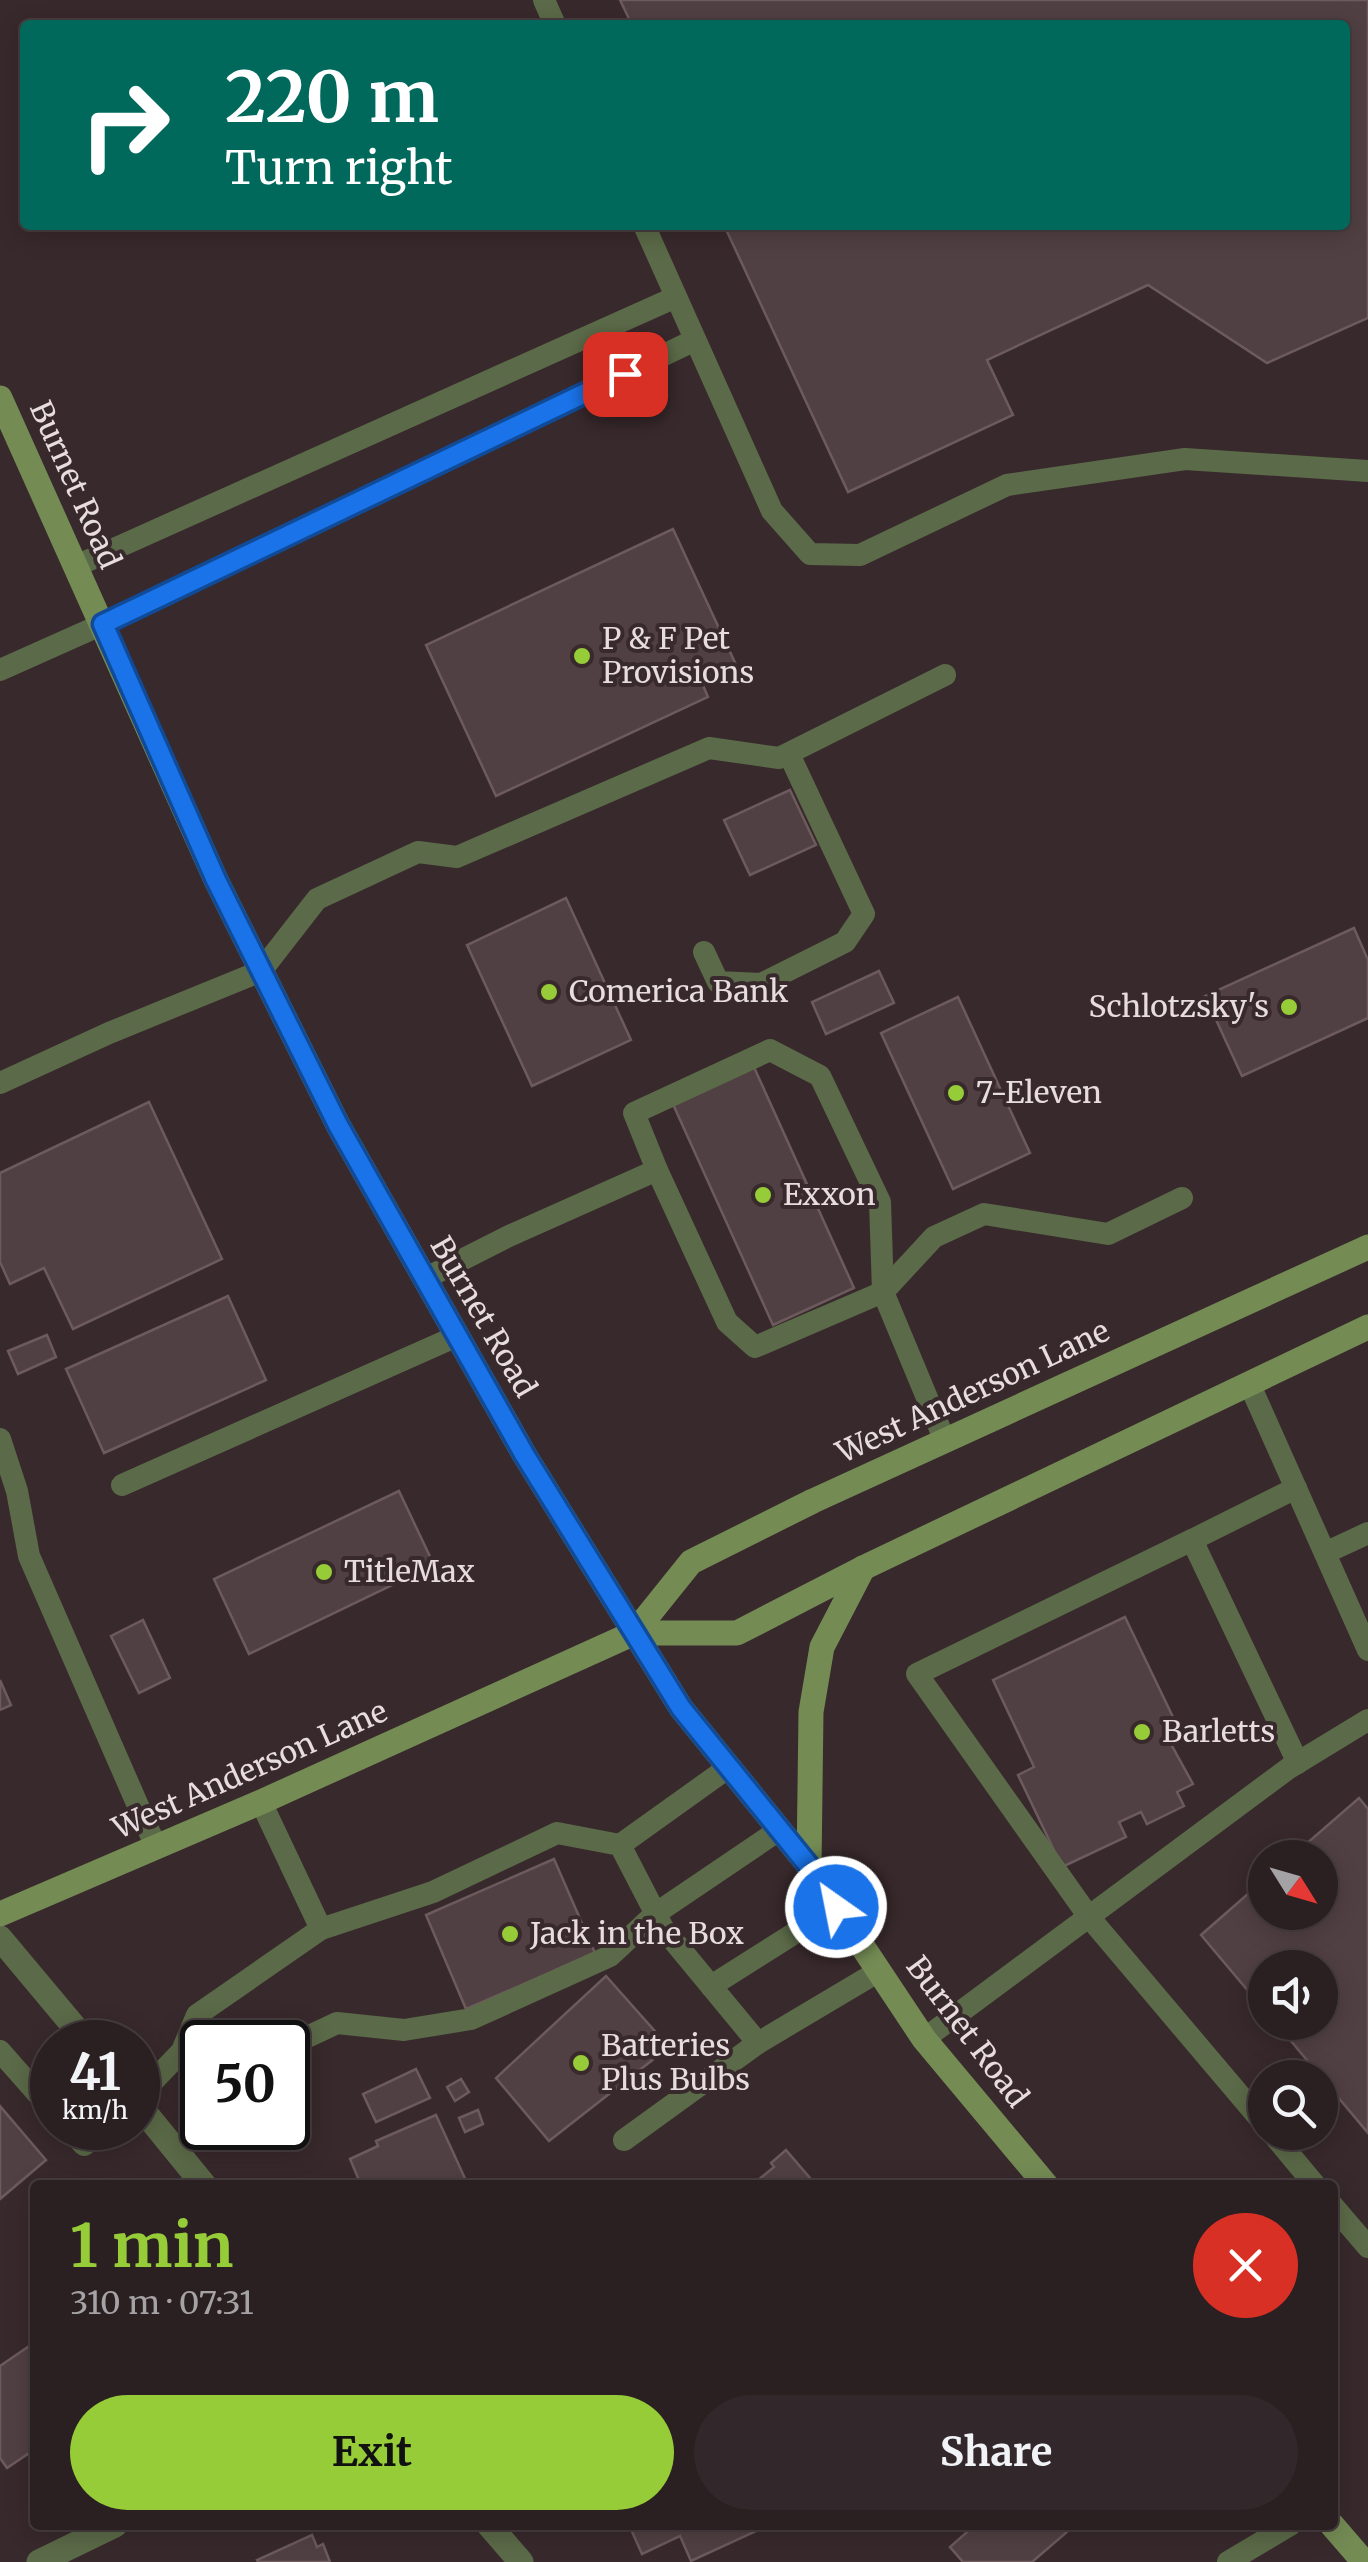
<!DOCTYPE html>
<meta charset="utf-8">
<style>
body{margin:0;font-family:Merriweather,serif;background:#32272a;color:#f1f3f6;height:100vh;display:flex;flex-direction:column;font-size:38px;white-space:nowrap}
*{box-sizing:border-box;margin:0}
p{font-size:32px;color:#a5a2a5}
.icon{flex:none;width:55px;height:55px;fill:none;stroke:currentColor;stroke-width:2;stroke-linecap:round;stroke-linejoin:round}
.map{position:relative;flex:1;overflow:hidden}
.sheet{position:absolute;left:30px;top:2180px;width:1308px;height:350px;display:flex;flex-direction:column;background:#2a1f21;border-radius:10px;box-shadow:0 5px 25px #0003,0 0 0 2px #463d3f}
.sheet>*{flex:none}
.guide{position:absolute;left:20px;top:20px;width:1330px;height:210px;border-radius:10px;box-shadow:0 5px 25px #0003,0 0 0 2px #463d3f;background:#00695c;color:#fff;overflow:hidden}
.needle{width:65px;rotate:127deg}
.fabs{position:absolute;left:1248px;top:1840px;display:grid;gap:20px}
.fabs a{display:grid;place-items:center;width:90px;height:90px;border-radius:50%;background:#2a1f21;box-shadow:0 5px 25px #0003,0 0 0 2px #463d3f;font-size:50px}
.speed{position:absolute;left:30px;top:2020px;display:flex;gap:20px;font-size:50px;font-weight:700;text-align:center}
.speed>*{display:grid;place-content:center;width:130px;height:130px;border-radius:50%;background:#2a1f21;box-shadow:0 5px 25px #0003,0 0 0 2px #463d3f;line-height:1}
.speed small{font-size:25px;font-weight:400}
.speed .limit{border:5px solid #111;border-radius:15px;background:#fff;color:#111}
.pin{position:absolute;display:grid;place-items:center;width:85px;height:85px;color:#fff;margin:-42px;border-radius:20px;box-shadow:0 5px 15px #0006}
.me{position:absolute;width:110px;margin:-55px;rotate:327deg;stroke-linejoin:round;filter:drop-shadow(0 0 8px #0008)}
.turn{display:flex;align-items:center;gap:35px;height:210px;padding:0 40px;font-size:45px}
.turn .icon{width:130px;height:130px;stroke-width:2.5}
.turn b{display:block;font-size:70px;line-height:85px}
.round{display:grid;place-items:center;flex:none;width:105px;height:105px;border-radius:52px;background:#32272a}
.head{display:flex;align-items:center;justify-content:space-between;height:170px;padding:0 40px}
h1{font-size:60px;font-weight:700;line-height:75px;color:#97cc39}
.button{display:flex;gap:20px;margin-top:auto;padding:20px 40px}
.button a{flex:1;height:115px;border-radius:60px;background:#97cc39;color:#111;font-size:40px;font-weight:700;line-height:115px;text-align:center}
.button a+a{background:#32272a;color:#f1f3f6}
.map>svg:first-child{display:block}
.building{fill:#514043;stroke:#6c5a5d;stroke-width:2.5}
.lines{fill:none;stroke-linecap:round;stroke-linejoin:round}
.service{stroke:#5b6a48;stroke-width:22}
.minor{stroke:#5b6a48;stroke-width:25}
.secondary{stroke:#748b54;stroke-width:25}
.route-casing{stroke:#114b97;stroke-width:25}
.route{stroke:#1a73e8;stroke-width:18}
.poi-dot{fill:#97cc39;stroke:#38292c;stroke-width:4}
.labels{text-anchor:middle;stroke-width:8;stroke-linejoin:round;paint-order:stroke}
.street-label{font-size:30px;fill:#e7dcde;stroke:#38292c}
.poi-label{font-size:30px;fill:#e7dcde;stroke:#38292c;text-anchor:start}
</style>
<div class="map">
<svg width="1368" height="2562" viewBox="0 0 1368 2562">
<rect width="100%" height="100%" fill="#38292c"/>
<g class="building">
<polygon points="620,0 1368,0 1368,318 1267,363 1148,285 987,360 1013,415 848,492 724,225 1345,225 1345,25 632,25"/>
<polygon points="673,529 737,667 702,683 708,697 496,796 426,645"/>
<polygon points="790,790 816,845 750,875 724,820"/>
<polygon points="566,898 631,1040 532,1086 467,945"/>
<polygon points="1354,928 1368,960 1368,1018 1242,1076 1205,996"/>
<polygon points="879,971 894,1003 826,1034 812,1002"/>
<polygon points="958,997 1030,1153 953,1189 881,1033"/>
<polygon points="753,1065 854,1288 773,1325 672,1102"/>
<polygon points="149,1102 222,1259 73,1329 44,1268 10,1284 0,1262 0,1173"/>
<polygon points="228,1296 266,1380 104,1453 66,1369"/>
<polygon points="47,1335 56,1357 18,1374 8,1351"/>
<polygon points="399,1491 434,1565 249,1654 214,1579"/>
<polygon points="1125,1617 1183,1738 1171,1744 1193,1784 1177,1792 1184,1806 1147,1824 1141,1812 1119,1822 1126,1837 1062,1867 1018,1775 1034,1767 993,1680"/>
<polygon points="143,1620 170,1678 139,1693 111,1636"/>
<polygon points="0,1680 11,1705 0,1710"/>
<polygon points="1359,1798 1368,1809 1368,2133 1275,2022 1320,2022 1320,1968 1265,1968 1265,2011 1201,1935 1265,1879 1265,1912 1320,1912 1320,1858 1290,1858"/>
<polygon points="554,1859 595,1953 466,2009 426,1915"/>
<polygon points="606,1976 669,2047 549,2141 496,2078"/>
<polygon points="416,2069 430,2098 376,2122 363,2094"/>
<polygon points="461,2079 469,2092 455,2101 447,2087"/>
<polygon points="0,2106 46,2160 0,2199"/>
<polygon points="478,2110 483,2124 465,2132 459,2118"/>
<polygon points="436,2115 468,2185 361,2185 350,2159 378,2146 376,2141"/>
<polygon points="786,2150 816,2185 752,2185 774,2167 771,2163"/>
<polygon points="35,2342 35,2449 7,2468 0,2458 0,2366"/>
<polygon points="629,2525 766,2525 767,2526 691,2561 680,2536 642,2554"/>
<polygon points="975,2525 1075,2525 1032,2562 963,2562 950,2547"/>
<polygon points="312,2535 317,2547 323,2544 330,2562 258,2562 257,2560"/>
</g>
<g class="lines">
<g class="service">
<polyline points="544,0 555,25"/>
<polyline points="644,225 772,511 810,554 860,555 1007,485 1103,471 1185,459 1368,471"/>
<polyline points="76,566 676,297"/>
<polyline points="0,670 103,624 695,340"/>
<polyline points="704,952 718,982 761,984 845,942 864,914 789,754"/>
<polyline points="0,1083 109,1033 261,971 317,899 418,852 457,857 709,748 779,758 945,675"/>
<polyline points="657,1170 634,1113 770,1050 820,1076 880,1202 883,1292 945,1441"/>
<polyline points="424,1279 509,1236 657,1170 727,1322 755,1347 883,1292 934,1237 984,1214 1108,1234 1182,1198"/>
<polyline points="1249,1383 1368,1650"/>
<polyline points="0,1439 17,1491 29,1556 156,1847"/>
<polyline points="122,1485 457,1336"/>
<polyline points="1296,1488 1192,1540 1298,1763"/>
<polyline points="1192,1540 917,1674 1089,1917 1265,2125"/>
<polyline points="1325,1553 1368,1533"/>
<polyline points="620,1845 729,1767"/>
<polyline points="321,1929 433,1892 557,1833 620,1845 663,1928 758,2043 624,2140"/>
<polyline points="711,1986 836,1907"/>
<polyline points="924,2039 1289,1768 1368,1720"/>
<polyline points="758,2043 879,1971"/>
<polyline points="288,2046 337,2023 404,2030 471,2019 610,1956 655,1914 779,1830"/>
<polyline points="0,2051 52,2110"/>
<polyline points="138,2097 182,2051 197,2015 321,1929 261,1802"/>
<polyline points="68,2128 84,2145 104,2128"/>
<polyline points="1271,2132 1315,2185"/>
<polyline points="1332,2205 1368,2247"/>
<polyline points="1228,2562 1290,2525"/>
</g>
<g class="minor">
<polyline points="0,1938 87,2042"/>
<polyline points="138,2104 204,2185"/>
<polyline points="489,2525 521,2562"/>
<polyline points="39,2562 115,2525"/>
</g>
<g class="secondary">
<polyline points="0,398 216,880 338,1125 524,1454 681,1708 809,1866 924,2039 1046,2185"/>
<polyline points="634,1633 691,1562 813,1501 1368,1247"/>
<polyline points="809,1866 811,1712 822,1647 863,1568"/>
<polyline points="0,1914 261,1802 634,1633 737,1633 863,1568 1368,1327"/>
<polyline points="1332,2525 1364,2562"/>
</g>
</g>
<g class="lines">
<g class="route-casing">
<polyline id="route" points="625,374 103,624 216,880 338,1125 524,1454 681,1708 809,1866 836,1907"/>
</g>
<use href="#route" class="route"/>
</g>
<g class="poi-dot">
<circle cx="582" cy="656" r="10"/>
<circle cx="549" cy="992" r="10"/>
<circle cx="1289" cy="1007" r="10"/>
<circle cx="956" cy="1093" r="10"/>
<circle cx="763" cy="1195" r="10"/>
<circle cx="324" cy="1572" r="10"/>
<circle cx="1142" cy="1732" r="10"/>
<circle cx="510" cy="1934" r="10"/>
<circle cx="581" cy="2063" r="10"/>
</g>
<g class="labels">
<g class="street-label">
<text transform="translate(75 485) rotate(66)" y="10">Burnet Road</text>
<text transform="translate(483 1317) rotate(60)" y="10">Burnet Road</text>
<text transform="translate(973 1392) rotate(-25)" y="10">West Anderson Lane</text>
<text transform="translate(250 1770) rotate(-24)" y="10">West Anderson Lane</text>
<text transform="translate(967 2032) rotate(53)" y="10">Burnet Road</text>
</g>
<g class="poi-label">
<text x="602" y="649">P &amp; F Pet<tspan x="602" dy="34">Provisions</tspan></text>
<text x="569" y="1002">Comerica Bank</text>
<text x="1269" y="1017" text-anchor="end">Schlotzsky's</text>
<text x="976" y="1103">7-Eleven</text>
<text x="783" y="1205">Exxon</text>
<text x="344" y="1582">TitleMax</text>
<text x="1162" y="1742">Barletts</text>
<text x="530" y="1944">Jack in the Box</text>
<text x="601" y="2056">Batteries<tspan x="601" dy="34">Plus Bulbs</tspan></text>
</g>
</g>
</svg>
<div class="fabs">
<a><svg class="needle" viewBox="-14 -14 28 28"><path d="M0-13l5 13h-10z" fill="#e53935"/><path d="M0 13l5-13h-10z" fill="#a5a2a5"/></svg></a>
<a><svg class="icon" aria-label="sound" viewBox="0 0 24 24"><path d="M4 9h4l5-4v14l-5-4H4zM17 9q2 3 0 6"/></svg></a>
<a><svg class="icon" aria-label="search" viewBox="0 0 24 24"><circle cx="10" cy="10" r="6"/><path d="M15 15l6 6"/></svg></a>
</div>
<div class="speed"><div>41<small>km/h</small></div><div class="limit">50</div></div>
<div class="pin" style="left:625px;top:374px;background:#d93025"><svg class="icon" aria-label="arrive" viewBox="0 0 24 24"><path d="M6 21V4h12l-3 4 3 4H6"/></svg></div>
<svg class="me" style="left:836px;top:1907px" viewBox="-20 -20 40 40"><circle r="17" fill="#1a73e8" stroke="#fff" stroke-width="3"/><path d="M0-11L8 9 0 5-8 9z" fill="#fff"/></svg>
<div class="guide">
<div class="turn"><svg class="icon" aria-label="right" viewBox="0 0 24 24"><path d="M7 20v-9h11M14 6l5 5-5 5"/></svg><div><b>220 m</b>Turn right</div></div>
</div>
<section class="sheet">
<div class="head"><div><h1>1 min</h1><p>310 m · 07:31</p></div><a class="round" style="background:#d93025;color:#fff"><svg class="icon" aria-label="close" viewBox="0 0 24 24"><path d="M6 6l12 12M18 6L6 18"/></svg></a></div>
<div class="button"><a>Exit</a><a>Share</a></div>
</section>
</div>
